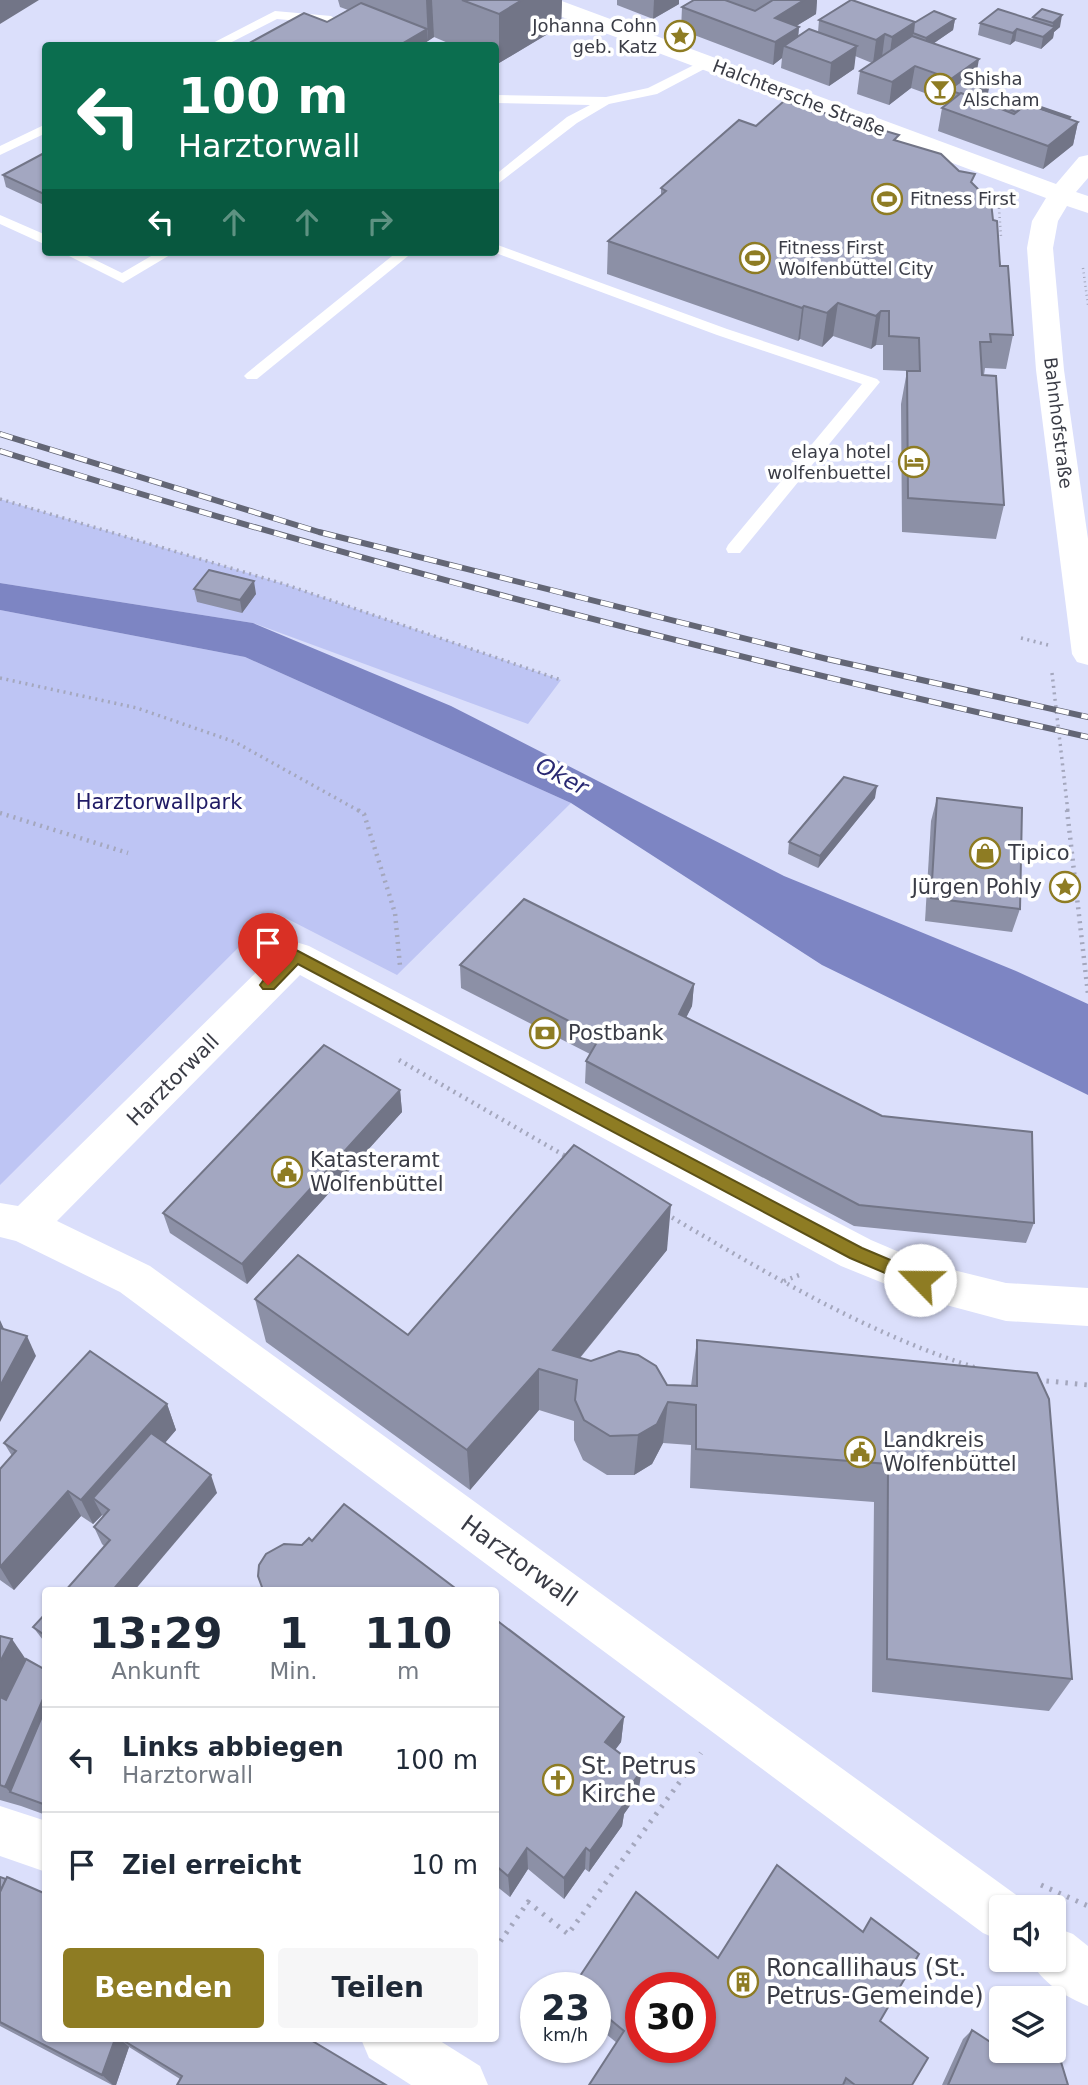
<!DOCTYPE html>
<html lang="de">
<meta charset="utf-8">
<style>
body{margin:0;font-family:"DejaVu Sans",sans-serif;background:#f6f6f7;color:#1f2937;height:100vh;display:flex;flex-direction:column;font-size:26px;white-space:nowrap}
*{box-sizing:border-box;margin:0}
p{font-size:23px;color:#747a83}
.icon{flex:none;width:38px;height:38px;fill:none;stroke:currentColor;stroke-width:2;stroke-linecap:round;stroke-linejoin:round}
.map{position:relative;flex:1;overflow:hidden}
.details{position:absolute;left:42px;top:1587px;width:457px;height:455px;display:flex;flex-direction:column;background:#fff;border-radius:7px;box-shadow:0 2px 5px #0004}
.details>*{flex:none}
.banner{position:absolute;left:42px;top:42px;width:457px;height:214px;border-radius:7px;box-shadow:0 2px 5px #0004;background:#0b6e4f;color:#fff;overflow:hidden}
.tools{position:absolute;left:989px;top:1895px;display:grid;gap:14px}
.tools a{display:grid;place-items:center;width:77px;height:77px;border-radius:7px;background:#fff;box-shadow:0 2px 5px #0004;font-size:35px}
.speed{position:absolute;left:520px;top:1972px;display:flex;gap:14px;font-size:35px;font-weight:700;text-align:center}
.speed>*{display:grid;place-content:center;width:91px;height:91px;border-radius:50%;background:#fff;box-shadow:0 2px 5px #0004;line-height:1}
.speed small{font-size:18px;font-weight:400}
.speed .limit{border:10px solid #d22;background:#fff;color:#111}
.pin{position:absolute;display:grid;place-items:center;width:60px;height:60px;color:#fff;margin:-72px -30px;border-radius:50% 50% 50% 0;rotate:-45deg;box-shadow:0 0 7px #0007}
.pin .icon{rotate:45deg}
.me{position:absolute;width:77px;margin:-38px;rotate:293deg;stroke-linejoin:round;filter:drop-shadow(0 0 5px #0008)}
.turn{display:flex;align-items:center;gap:24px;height:147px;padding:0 21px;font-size:32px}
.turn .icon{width:91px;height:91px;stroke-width:2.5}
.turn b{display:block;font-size:49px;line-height:60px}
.lanes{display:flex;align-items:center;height:66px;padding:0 21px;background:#0003;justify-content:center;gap:35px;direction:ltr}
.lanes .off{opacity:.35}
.eta{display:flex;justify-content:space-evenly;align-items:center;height:119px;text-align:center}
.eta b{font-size:42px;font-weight:600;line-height:49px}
.action{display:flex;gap:14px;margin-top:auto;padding:14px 21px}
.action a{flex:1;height:80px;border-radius:7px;background:#8e7c23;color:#fff;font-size:28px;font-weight:600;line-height:80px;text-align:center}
.action a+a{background:#f6f6f7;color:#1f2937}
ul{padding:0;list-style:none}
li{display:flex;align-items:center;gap:21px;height:105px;padding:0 21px;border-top:2px solid #e0e1e3}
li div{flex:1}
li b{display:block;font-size:26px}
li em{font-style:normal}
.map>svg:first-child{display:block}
.green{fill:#bec5f4}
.water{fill:#7d85c3}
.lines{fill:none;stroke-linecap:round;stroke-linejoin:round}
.path-far3{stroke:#a4a7bd;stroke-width:2.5;stroke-dasharray:1 3.5;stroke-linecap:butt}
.path-far2{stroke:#a4a7bd;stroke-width:3.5;stroke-dasharray:2 4.5;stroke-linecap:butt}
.path-far1{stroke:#a4a7bd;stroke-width:4.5;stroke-dasharray:2 5;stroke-linecap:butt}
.path{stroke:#a4a7bd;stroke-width:5;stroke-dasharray:2.5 7;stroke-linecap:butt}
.lane{fill:#fff;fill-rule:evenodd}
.street{fill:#fff;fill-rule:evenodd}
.secondary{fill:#fff;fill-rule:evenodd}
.rail-casing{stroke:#636675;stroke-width:6}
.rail{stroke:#fff;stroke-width:4.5;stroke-dasharray:13;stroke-linecap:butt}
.wall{fill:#8c90a6}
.shaded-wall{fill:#727587}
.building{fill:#a3a7c1;stroke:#727587;stroke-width:2;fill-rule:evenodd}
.route{fill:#8e7c23;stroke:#5c5117;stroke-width:2}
.labels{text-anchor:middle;stroke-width:7;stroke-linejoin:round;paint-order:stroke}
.far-poi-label{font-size:18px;fill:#3a3c46;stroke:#fff;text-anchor:start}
.far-street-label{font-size:18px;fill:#3a3c46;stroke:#fff}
.park-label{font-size:21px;fill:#201b65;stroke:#fff}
.poi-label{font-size:21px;fill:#3a3c46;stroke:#fff;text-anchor:start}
.street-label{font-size:21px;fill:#3a3c46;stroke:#fff}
.water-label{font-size:23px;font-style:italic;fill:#292872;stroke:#fff}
.near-street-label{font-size:24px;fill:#3a3c46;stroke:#fff}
.near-poi-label{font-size:24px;fill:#3a3c46;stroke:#fff;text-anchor:start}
</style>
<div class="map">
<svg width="1088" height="2085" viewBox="0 0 1088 2085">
<rect width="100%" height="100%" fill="#dbdffb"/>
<g class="green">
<polygon points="0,499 284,584 561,680 528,724 253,623 0,583"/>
<polygon points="0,610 245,657 571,803 397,975 274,912 0,1185"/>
</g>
<polygon class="water" points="0,583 253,623 451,706 784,876 1016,971 1088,1004 1088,1095 822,965 571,803 245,657 0,610"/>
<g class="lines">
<g class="path-far3">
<polyline points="999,208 1001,237"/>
<polyline points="1083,268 1088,305"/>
</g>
<g class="path-far2">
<polyline points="0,499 284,584 561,680"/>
<polyline points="1021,638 1048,645"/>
<polyline points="1052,673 1068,812"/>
<polyline points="0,678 137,708 235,742 361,812"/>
</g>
<g class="path-far1">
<polyline points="358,810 364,814 395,913 400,966"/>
<polyline points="1067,810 1088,994"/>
<polyline points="0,813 128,853"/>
<polyline points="399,1060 567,1157"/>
<path d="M666,1214C767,1273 865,1333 977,1368"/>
<polyline points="784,1281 802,1274"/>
</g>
<g class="path">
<polyline points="1037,1380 1088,1385"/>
<polyline points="1041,1885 1088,1906"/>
<polyline points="495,1949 528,1902 568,1934 701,1753"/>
</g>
<g class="lane">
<polygon points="275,11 331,16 337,20 331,24 277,19 224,46 207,46"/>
<polygon points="706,59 710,60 710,66 657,94 609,104 577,123 495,186 495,175 567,117 590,105 495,103 495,95 606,97 648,88"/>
<polygon points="46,124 46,133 0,155 0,146"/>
<polygon points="0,215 46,235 46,245 0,224"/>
<polygon points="495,244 727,329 877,379 880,382 740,553 728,553 726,549 728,545 862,384 717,335 493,252 495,252"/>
<polygon points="61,252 79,252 122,273 158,252 175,252 123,283"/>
<polygon points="397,252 413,252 257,379 247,379 244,376 247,373"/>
</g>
<g class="street">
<polygon points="296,942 309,946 871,1240 925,1263 1006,1283 1088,1288 1088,1326 1006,1321 920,1298 841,1266 300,975 57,1221 150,1266 1019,1897 1024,1908 1001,1908 1001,1941 983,1933 120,1292 16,1241 0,1237 0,1203 18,1206 283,946"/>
<polygon points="0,1806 46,1821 46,1872 0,1856"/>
<path d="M1054,1927L1073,1934L1088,1946V2006C1066,1997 1040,1982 1031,1960H1054Z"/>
<polygon points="361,2039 437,2039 480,2066 488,2085 411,2085 369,2058"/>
</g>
<polygon class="secondary" points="527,0 559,0 1056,184 1079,157 1088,155 1088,178 1076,192 1088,196 1088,213 1067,206 1058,221 1053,248 1064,370 1088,539 1088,665 1077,662 1072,654 1036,370 1027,248 1032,221 1046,198 530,5"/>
<g class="rail-casing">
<g id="rail">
<polyline points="0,434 319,532 827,659 1088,717"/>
<path d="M0,451C359,563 721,656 1088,737"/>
</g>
</g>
<use href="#rail" class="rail"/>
</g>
<g class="wall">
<polygon points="338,0 562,0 561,26 499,63 495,61 495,46 455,46 434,37 420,46 244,46 327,22 348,10 340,7"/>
<polygon points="617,0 679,0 679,4 653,19 617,5"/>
<polygon points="694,0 817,0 816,14 796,26 799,27 798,36 818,32 819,20 915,22 955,19 953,30 934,43 976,76 990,81 988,93 978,100 1004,110 1005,108 1038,106 1070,117 1070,119 1078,122 1073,145 1043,169 938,131 942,108 949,102 911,88 889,105 857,94 860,71 872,63 855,56 854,69 829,86 781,68 782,58 773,65 681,30 682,7"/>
<polygon points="1042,9 1060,27 1054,32 1053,38 1041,49 1015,41 1010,45 978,35 980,23 1032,20 1033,17"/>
<polygon points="756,126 898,141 973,184 993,220 1013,335 1006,369 985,368 984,375 1004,505 996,539 902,532 901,404 907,371 883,370 883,345 876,345 871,349 833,336 822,347 800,339 798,341 607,274 608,241 661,195 661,188"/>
<polygon points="46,152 46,206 6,187 3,175"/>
<polygon points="194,589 256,594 242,613 197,602"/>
<polygon points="875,798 818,868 788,854 789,842"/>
<polygon points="937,798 1020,909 1012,932 925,921 931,821"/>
<polygon points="460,965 694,984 692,1006 686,1017 1034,1223 1026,1243 854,1226 585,1083 586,1061 590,1054 461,988"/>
<polygon points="400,1090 402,1112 247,1284 170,1233 163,1213"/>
<polygon points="667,1250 580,1358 667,1385 691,1386 697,1340 1037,1373 1072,1679 1049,1711 872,1692 874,1502 690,1488 691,1445 663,1443 652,1464 634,1475 607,1475 583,1460 574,1440 574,1421 539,1410 470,1490 266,1342 255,1299 408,1335"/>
<polygon points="167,1404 176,1430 165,1443 217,1493 104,1546 102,1544 94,1527 103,1516 102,1515 93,1524 81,1516 14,1590 0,1580 0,1469 12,1456 4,1443"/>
<polygon points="46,1613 46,1644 33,1627"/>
<polygon points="495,1619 624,1717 621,1742 615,1750 638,1794 624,1814 622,1826 589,1872 585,1869 564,1899 528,1869 510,1897 495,1885"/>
<polygon points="0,1636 26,1660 46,1670 46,1815 21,1806 0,1800"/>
<polygon points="0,1877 309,2039 180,2079 129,2047 116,2085 112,2085 0,2026"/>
<polygon points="718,1958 880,2021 912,2085 589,2085 617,2043 595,2025 595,1988"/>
<polygon points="972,2030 1010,2055 1068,2085 942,2085 963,2039"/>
</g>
<g class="shaded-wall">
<polygon points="0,0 39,0 0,24"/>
<polygon points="426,0 432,0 434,37 428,41"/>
<polygon points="522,0 562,0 561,26 499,63 499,14"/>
<polygon points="654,0 679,0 679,4 653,19"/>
<polygon points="804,0 817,0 816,14 772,41 775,18"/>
<polygon points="1062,15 1060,27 1054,32 1053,38 1041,49 1043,37 1052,30 1053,23"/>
<polygon points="955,19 953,30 924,50 926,38"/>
<polygon points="915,22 911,45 889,60 892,37"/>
<polygon points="799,27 797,50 784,46 782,58 773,65 775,42"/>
<polygon points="427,29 428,41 420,46 398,46"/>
<polygon points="1017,29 1015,41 1010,45 1013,33"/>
<polygon points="885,34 882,57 873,63 876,40"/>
<polygon points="857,46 854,69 829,86 831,63"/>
<polygon points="979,59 975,82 949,90 947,101 951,79"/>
<polygon points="915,66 911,88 889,105 892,82"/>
<polygon points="990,81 988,93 967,108 969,97"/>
<polygon points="1078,122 1073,145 1043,169 1048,146"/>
<polygon points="838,303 833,336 822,347 827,313"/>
<polygon points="804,306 800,339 798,341 802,308"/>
<polygon points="881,311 876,345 871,349 876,316"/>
<polygon points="254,581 256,594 242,613 240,600"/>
<polygon points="877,786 875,798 818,868 820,856"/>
<polygon points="694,984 692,1006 677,1036 679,1014"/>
<polygon points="400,1090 402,1112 247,1284 242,1264"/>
<polygon points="671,1205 667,1250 564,1377 553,1350"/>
<polygon points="0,1320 5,1331 0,1340"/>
<polygon points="27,1336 36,1356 0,1422 0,1386"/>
<polygon points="539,1369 539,1410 470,1490 467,1450"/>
<polygon points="668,1402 663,1443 652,1464 634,1475 638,1435"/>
<polygon points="167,1404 176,1430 108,1508 93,1498 102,1515 93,1524 81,1500"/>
<polygon points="211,1475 217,1493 134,1591 112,1591"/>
<polygon points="68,1491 81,1516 14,1590 0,1567"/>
<polygon points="12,1639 27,1661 0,1710 0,1662"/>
<polygon points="46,1692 46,1746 10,1792 5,1787"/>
<polygon points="624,1717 621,1742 603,1766 605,1742"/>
<polygon points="642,1770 638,1794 624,1814 622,1826 589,1872 590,1851 620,1800"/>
<polygon points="527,1848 528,1869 510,1897 508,1876"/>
<polygon points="586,1848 585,1869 564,1899 564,1878"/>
<polygon points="115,2039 120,2039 129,2047 116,2085 113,2085 102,2075"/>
</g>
<g class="building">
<polygon points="462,0 522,0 499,14"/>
<polygon points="694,0 725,0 755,11 773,0 804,0 775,18 799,27 775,42 682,7"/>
<polygon points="851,0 852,0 915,22 892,37 885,34 876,40 819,20"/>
<polygon points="361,3 427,29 398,46 244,46 304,13 327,22"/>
<polygon points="998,9 1055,27 1043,37 1017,29 1013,33 980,23"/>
<polygon points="1042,9 1062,15 1053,23 1033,17"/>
<polygon points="934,11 955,19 926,38 913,33 914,23"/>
<polygon points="809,29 857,46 831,63 784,46"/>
<polygon points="912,36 979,59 951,79 915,66 892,82 860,71"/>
<polygon points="971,74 990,81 969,97 949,90"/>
<polygon points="961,93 1014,114 1027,104 1078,122 1048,146 942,108"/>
<polygon points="1021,95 1039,102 1035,105 1070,117 1069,118 1027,104 1016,112 1005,108"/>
<polygon points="784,101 899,135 894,140 941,154 959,171 975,174 971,182 991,202 993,220 997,221 1000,266 1008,266 1013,335 990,334 991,342 980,342 982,375 996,376 1004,505 908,498 907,371 920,371 919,338 889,336 889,311 881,311 876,316 838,303 827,313 804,306 802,308 608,241 666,191 661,188 739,120 756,126"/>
<polygon points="46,152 46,195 3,175"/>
<polygon points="209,570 254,581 240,600 194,589"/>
<polygon points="844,777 877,786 820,856 789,842"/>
<polygon points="937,798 1022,808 1020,909 931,898"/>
<polygon points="524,899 694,984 679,1014 882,1116 1032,1132 1034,1223 859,1205 586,1061 600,1037 460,965"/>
<polygon points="324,1045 400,1090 242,1264 163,1213"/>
<polygon points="574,1145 671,1205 553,1350 591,1361 619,1351 638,1355 656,1366 667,1385 697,1386 697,1340 1037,1373 1049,1399 1072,1679 887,1659 888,1464 696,1449 696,1405 668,1402 657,1424 638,1435 610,1436 584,1420 575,1400 577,1380 539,1369 467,1450 255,1299 298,1255 408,1335"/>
<polygon points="0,1328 27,1336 0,1386"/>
<polygon points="90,1351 167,1404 81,1500 68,1491 0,1567 0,1469 16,1451 4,1443"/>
<polygon points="151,1433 211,1475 112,1591 65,1591 110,1540 94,1527 109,1510 93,1498"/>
<polygon points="344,1504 459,1591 262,1591 263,1590 258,1576 259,1565 266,1554 284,1544 302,1545 309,1538 312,1541"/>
<polygon points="46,1613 46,1636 33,1627"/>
<polygon points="495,1619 624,1717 605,1742 642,1770 620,1800 625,1803 590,1851 586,1848 564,1878 527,1848 508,1876 495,1865"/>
<polygon points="0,1636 12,1639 0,1662"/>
<polygon points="26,1659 46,1670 46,1692 5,1787 0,1785 0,1697 6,1700"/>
<polygon points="46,1707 46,1805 10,1792"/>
<path d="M777,1865L863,1932L871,1918L919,1954L880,2021L928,2058L912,2085H855L846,2078L843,2085H589L624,2031L595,2007V1988H572L636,1892L718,1958ZM640,1988H700V2048H640Z"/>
<polygon points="0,1877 6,1879 0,1892"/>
<polygon points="7,1877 46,1894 46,2039 115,2039 102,2075 0,2022 0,1892"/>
<polygon points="972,2030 1001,2049 1001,2051 1004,2051 1010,2055 1023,2051 1037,2051 1061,2062 1068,2085 948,2085"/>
<polygon points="121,2039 309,2039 386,2085 177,2085 182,2076"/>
</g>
<polygon class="route" points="296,950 862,1248 926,1275 929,1280 926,1286 920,1288 850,1258 298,964 274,989 263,989 260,985 263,981 291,952"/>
<defs>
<g id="sight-ring" transform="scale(1.575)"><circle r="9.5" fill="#fff" stroke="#8e7c23" stroke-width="1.5"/><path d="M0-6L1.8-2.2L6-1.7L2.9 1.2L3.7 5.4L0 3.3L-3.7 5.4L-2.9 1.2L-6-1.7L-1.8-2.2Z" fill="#8e7c23"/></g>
<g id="bar-ring" transform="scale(1.575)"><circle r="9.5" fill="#fff" stroke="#8e7c23" stroke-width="1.5"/><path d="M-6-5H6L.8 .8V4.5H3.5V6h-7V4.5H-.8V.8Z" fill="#8e7c23"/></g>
<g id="stadium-ring" transform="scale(1.575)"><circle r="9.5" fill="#fff" stroke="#8e7c23" stroke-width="1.5"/><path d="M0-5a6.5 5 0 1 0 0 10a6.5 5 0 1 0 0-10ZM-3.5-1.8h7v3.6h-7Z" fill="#8e7c23"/></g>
<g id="hotel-ring" transform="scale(1.575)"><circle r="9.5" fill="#fff" stroke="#8e7c23" stroke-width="1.5"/><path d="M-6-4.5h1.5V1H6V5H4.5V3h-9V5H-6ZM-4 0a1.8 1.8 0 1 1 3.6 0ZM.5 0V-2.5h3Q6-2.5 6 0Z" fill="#8e7c23"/></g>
<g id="shop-ring" transform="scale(1.575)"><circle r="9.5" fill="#fff" stroke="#8e7c23" stroke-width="1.5"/><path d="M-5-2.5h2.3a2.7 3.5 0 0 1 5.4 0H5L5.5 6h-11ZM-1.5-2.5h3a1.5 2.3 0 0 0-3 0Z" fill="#8e7c23"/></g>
<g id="bank-ring" transform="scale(1.575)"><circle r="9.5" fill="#fff" stroke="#8e7c23" stroke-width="1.5"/><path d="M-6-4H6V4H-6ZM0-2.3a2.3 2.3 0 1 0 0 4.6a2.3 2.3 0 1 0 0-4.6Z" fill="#8e7c23"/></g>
<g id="civic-ring" transform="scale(1.575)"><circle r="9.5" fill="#fff" stroke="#8e7c23" stroke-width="1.5"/><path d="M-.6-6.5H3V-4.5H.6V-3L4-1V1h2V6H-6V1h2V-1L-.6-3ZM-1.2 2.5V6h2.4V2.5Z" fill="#8e7c23"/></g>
<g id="church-ring" transform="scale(1.575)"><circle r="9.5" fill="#fff" stroke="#8e7c23" stroke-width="1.5"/><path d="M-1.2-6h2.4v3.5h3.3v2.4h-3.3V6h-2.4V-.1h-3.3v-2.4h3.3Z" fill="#8e7c23"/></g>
<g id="building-ring" transform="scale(1.575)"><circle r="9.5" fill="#fff" stroke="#8e7c23" stroke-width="1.5"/><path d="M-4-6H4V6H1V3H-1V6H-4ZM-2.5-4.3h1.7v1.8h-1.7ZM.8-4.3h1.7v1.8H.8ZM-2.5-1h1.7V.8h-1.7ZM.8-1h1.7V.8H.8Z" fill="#8e7c23"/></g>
</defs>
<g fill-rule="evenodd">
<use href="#sight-ring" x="680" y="36"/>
<use href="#bar-ring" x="940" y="89"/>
<use href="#stadium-ring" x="887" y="199"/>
<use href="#stadium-ring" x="755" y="258"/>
<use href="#hotel-ring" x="914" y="462"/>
<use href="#shop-ring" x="985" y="853"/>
<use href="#sight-ring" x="1065" y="887"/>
<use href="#bank-ring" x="545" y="1033"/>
<use href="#civic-ring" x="287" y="1172"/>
<use href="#civic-ring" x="860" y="1452"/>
<use href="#church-ring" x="558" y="1780"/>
<use href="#building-ring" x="743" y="1982"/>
</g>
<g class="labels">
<g class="far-poi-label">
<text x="657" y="32" text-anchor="end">Johanna Cohn<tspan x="657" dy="21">geb. Katz</tspan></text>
<text x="963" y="85">Shisha<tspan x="963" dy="21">Alscham</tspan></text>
<text x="910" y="205">Fitness First</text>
<text x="778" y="254">Fitness First<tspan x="778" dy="21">Wolfenbüttel City</tspan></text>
<text x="891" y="458" text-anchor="end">elaya hotel<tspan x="891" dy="21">wolfenbuettel</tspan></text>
</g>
<g class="far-street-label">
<text transform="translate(799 98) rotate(21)" y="6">Halchtersche Straße</text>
<text transform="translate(1058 423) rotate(83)" y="6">Bahnhofstraße</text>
</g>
<g class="park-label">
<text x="159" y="809">Harztorwallpark</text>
</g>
<g class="poi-label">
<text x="1008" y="860">Tipico</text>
<text x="1042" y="894" text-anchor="end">Jürgen Pohly</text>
<text x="568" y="1040">Postbank</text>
<text x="310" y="1167">Katasteramt<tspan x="310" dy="24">Wolfenbüttel</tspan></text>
<text x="883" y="1447">Landkreis<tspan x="883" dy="24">Wolfenbüttel</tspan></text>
</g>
<g class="street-label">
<text transform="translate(173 1080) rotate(-45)" y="7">Harztorwall</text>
</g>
<g class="water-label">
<text transform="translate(562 776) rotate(28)" y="8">Oker</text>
</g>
<g class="near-street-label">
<text transform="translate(519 1561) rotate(36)" y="8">Harztorwall</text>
</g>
<g class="near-poi-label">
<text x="581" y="1774">St. Petrus<tspan x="581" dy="28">Kirche</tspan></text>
<text x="766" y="1976">Roncallihaus (St.<tspan x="766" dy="28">Petrus-Gemeinde)</tspan></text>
</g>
</g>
</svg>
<div class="tools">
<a><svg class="icon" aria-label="sound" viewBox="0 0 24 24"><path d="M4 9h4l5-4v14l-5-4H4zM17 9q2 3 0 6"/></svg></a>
<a><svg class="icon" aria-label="layers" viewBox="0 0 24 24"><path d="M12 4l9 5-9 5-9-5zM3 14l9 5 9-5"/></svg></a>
</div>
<div class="speed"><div>23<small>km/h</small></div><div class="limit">30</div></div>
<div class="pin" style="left:268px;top:985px;background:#d93025"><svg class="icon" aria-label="arrive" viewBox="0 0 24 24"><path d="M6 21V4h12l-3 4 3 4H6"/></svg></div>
<svg class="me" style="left:920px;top:1280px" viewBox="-20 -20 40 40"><circle r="19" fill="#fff"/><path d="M0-13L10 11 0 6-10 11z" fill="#8e7c23"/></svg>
<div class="banner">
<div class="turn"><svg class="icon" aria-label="left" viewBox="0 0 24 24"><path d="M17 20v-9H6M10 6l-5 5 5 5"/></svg><div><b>100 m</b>Harztorwall</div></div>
<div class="lanes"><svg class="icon" aria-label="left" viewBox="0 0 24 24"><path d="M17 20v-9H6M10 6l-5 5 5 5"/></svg><svg class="icon off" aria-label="ahead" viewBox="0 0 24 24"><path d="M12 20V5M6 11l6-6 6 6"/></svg><svg class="icon off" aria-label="ahead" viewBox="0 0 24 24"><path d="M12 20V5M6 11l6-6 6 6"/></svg><svg class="icon off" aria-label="right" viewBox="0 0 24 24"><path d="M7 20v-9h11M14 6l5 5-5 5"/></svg></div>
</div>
<section class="details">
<div class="eta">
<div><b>13:29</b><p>Ankunft</p></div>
<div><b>1</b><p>Min.</p></div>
<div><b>110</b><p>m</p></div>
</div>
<ul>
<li><svg class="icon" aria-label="left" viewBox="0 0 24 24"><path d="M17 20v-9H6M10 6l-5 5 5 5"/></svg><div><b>Links abbiegen</b><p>Harztorwall</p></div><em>100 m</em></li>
<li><svg class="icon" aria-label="arrive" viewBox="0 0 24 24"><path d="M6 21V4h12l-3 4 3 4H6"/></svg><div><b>Ziel erreicht</b></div><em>10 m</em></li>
</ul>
<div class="action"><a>Beenden</a><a>Teilen</a></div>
</section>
</div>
